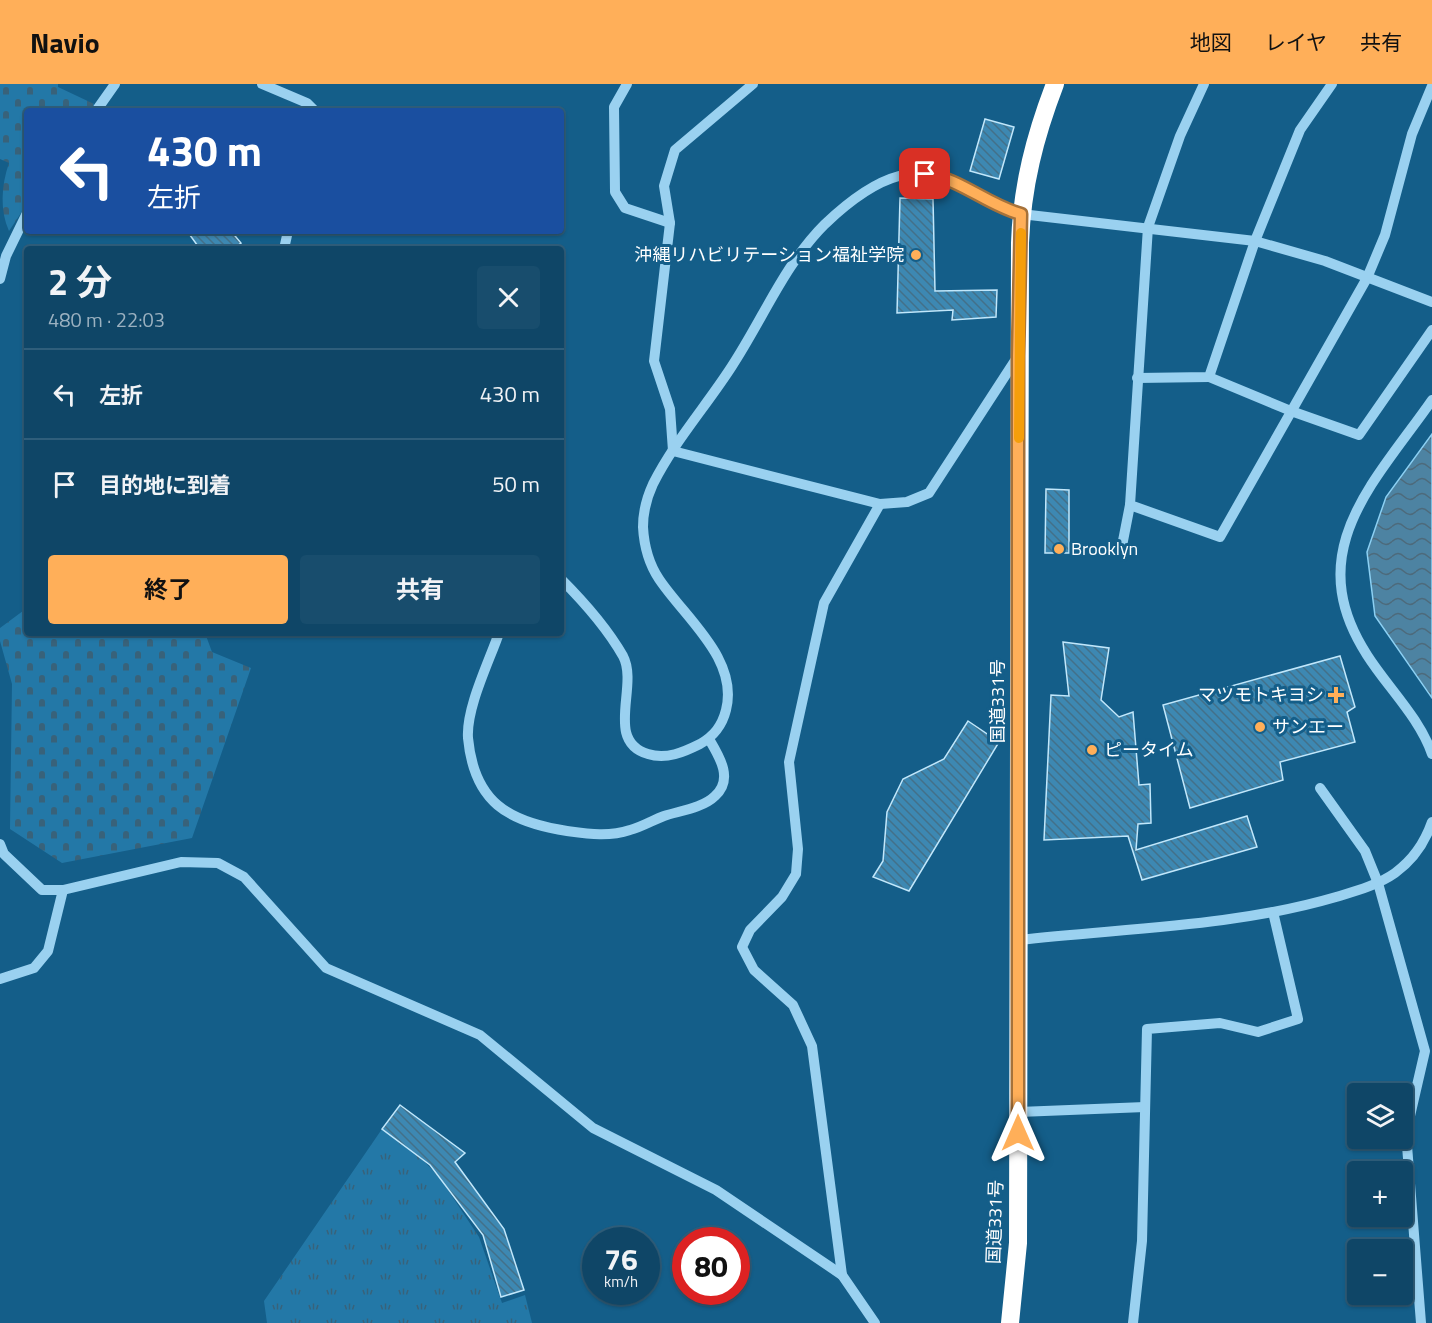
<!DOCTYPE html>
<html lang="ja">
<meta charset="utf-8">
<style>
body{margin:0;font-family:"Titillium Web","Noto Sans JP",sans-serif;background:#184d6d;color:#f1f3f6;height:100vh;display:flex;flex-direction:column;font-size:22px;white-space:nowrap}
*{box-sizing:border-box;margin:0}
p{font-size:20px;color:#9bb1c0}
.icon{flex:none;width:33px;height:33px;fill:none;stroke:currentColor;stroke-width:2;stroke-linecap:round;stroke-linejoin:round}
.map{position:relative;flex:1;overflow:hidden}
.sheet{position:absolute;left:24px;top:162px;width:540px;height:390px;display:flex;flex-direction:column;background:#0f4667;border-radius:6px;box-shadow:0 2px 4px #0004,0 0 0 2px #2f5e7b}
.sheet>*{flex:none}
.banner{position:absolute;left:24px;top:24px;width:540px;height:126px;border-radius:6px;box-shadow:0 2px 4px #0004,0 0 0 2px #2f5e7b;background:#1a4fa0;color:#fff;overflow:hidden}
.fabs{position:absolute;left:1347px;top:999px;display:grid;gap:12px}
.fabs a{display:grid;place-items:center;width:66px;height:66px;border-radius:6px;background:#0f4667;box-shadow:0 2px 4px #0004,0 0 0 2px #2f5e7b;font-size:30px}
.speed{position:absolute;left:582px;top:1143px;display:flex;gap:12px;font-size:30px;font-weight:700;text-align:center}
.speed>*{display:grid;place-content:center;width:78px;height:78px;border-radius:50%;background:#0f4667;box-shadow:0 2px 4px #0004,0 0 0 2px #2f5e7b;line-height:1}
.speed small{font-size:15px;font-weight:400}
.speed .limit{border:9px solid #d22;background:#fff;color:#111}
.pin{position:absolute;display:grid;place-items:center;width:51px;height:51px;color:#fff;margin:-26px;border-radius:12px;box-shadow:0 3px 9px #0006}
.me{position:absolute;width:66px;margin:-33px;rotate:0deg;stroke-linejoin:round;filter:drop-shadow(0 0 4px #0008)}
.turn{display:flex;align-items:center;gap:21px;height:126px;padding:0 24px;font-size:27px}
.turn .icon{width:78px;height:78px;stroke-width:2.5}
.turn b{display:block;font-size:42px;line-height:51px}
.round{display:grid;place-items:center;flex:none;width:63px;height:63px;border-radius:6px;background:#184d6d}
.headline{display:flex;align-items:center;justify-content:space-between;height:102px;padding:0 24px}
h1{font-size:36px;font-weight:700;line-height:45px}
.primary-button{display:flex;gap:12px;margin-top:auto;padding:12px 24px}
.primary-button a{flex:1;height:69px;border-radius:6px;background:#ffaf59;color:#111;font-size:24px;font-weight:700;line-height:69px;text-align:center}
.primary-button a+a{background:#184d6d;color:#f1f3f6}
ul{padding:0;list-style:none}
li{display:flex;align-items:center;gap:18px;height:90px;padding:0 24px;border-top:2px solid #2f5e7b}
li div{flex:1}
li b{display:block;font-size:22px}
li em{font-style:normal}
header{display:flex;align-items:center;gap:36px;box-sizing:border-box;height:84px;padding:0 30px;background:#ffaf59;color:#111}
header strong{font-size:28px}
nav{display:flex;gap:33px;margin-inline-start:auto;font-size:21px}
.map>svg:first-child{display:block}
.grass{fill:url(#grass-tufts)}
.cemetery{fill:url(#cemetery-stones)}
.water{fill:url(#water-waves);stroke:#8cd0f3;stroke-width:1.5}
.building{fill:url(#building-back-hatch);stroke:#c1e7fb;stroke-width:1.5}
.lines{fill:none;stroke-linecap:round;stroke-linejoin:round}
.minor{stroke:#9ad1f0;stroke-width:10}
.highway{stroke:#fff;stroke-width:18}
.route-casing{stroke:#a6723a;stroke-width:15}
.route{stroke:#ffaf59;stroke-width:10}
.slow{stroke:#f59e0b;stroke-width:10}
.poi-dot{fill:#ffaf59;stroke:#145e89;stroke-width:2}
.labels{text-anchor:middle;stroke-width:6;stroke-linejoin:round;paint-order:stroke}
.poi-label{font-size:18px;fill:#fff;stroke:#145e89;text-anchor:start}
.street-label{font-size:18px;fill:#fff;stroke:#145e89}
</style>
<header>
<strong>Navio</strong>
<nav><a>地図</a><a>レイヤ</a><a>共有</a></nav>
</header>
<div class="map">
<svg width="1432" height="1239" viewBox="0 0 1432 1239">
<defs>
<pattern id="grass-tufts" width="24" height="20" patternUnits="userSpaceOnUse" patternTransform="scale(1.5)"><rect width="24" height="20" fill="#2378a7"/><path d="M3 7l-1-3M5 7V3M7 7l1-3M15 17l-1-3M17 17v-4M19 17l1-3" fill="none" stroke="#38627a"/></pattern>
<pattern id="cemetery-stones" width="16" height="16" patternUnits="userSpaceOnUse" patternTransform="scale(1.5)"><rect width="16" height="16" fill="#2378a7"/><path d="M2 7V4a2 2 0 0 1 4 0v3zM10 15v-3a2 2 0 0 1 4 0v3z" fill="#38627a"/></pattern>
<pattern id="water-waves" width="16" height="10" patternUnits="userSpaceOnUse" patternTransform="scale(1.5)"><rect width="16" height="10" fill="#4d83a2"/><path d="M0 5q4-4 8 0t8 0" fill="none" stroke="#4d6a7b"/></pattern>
<pattern id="building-back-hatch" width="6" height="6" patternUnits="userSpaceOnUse" patternTransform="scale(1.5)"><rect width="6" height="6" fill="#3d88b2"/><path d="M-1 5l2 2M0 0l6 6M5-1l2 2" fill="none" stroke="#437089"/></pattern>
</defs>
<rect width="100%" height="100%" fill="#145e89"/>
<polygon class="grass" points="382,1045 422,1075 440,1094 479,1153 502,1219 525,1211 532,1239 267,1239 264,1217"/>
<g class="cemetery">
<path d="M0,0H58V3L94,20L90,27H27V120L9,147C0,127 1,102 9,79L0,75Z"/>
<polygon points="27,524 27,549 205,549 212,568 251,584 192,754 62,779 10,745 12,600 0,557 0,544"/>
</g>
<polygon class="water" points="1432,350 1432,614 1375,532 1367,468 1386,413"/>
<g class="building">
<polygon points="985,35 1014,43 999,95 970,87"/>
<polygon points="900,114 933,115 935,207 997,206 996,233 952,236 953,226 897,229"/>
<polygon points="187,147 231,147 241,159 233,165 200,165"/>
<polygon points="1046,405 1069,406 1069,469 1045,469"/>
<polygon points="1063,558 1109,564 1101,616 1119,633 1133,628 1139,701 1150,700 1151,739 1138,740 1136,766 1247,732 1257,763 1142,796 1128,752 1044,756 1051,611 1069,612"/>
<polygon points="1340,572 1355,623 1347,628 1355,658 1280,678 1283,696 1190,724 1163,621"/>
<polygon points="968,637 999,658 909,807 873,793 883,777 887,728 903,695 944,675"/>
<polygon points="400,1021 465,1069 455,1078 504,1145 524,1206 501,1213 483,1151 430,1081 382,1045"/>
</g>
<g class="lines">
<g class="minor">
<polyline points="262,0 307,19 315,27"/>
<polyline points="627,0 614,23 615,108 625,124 670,139"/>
<polyline points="1204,0 1180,52 1148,143 1130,421 1220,453 1367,194 1385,151 1412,50 1432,2"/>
<polyline points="96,27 115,0"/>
<polyline points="284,165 288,147"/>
<polyline points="0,195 6,172 27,129"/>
<polyline points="1209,293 1291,327 1359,351 1432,246"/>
<polyline points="1137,294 1209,293 1255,157 1300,46 1332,0"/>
<path d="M1432,316C1374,399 1300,467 1367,571C1388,604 1419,633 1432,670"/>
<polyline points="673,367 880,420 907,418 929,409 1018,272"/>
<polyline points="673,367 670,325 654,277 670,139 664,102 675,66 753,0"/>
<polyline points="1121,467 1130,421"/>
<path d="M561,495C584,518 607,544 623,572C639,602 604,657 648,670C666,676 684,668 700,660C714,652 722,642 726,626C739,575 685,534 659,495C649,480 644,461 643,443C643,429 647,413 653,400C674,358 707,321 732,282C764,233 784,181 825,140C845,121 872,99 899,92C945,80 980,119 1021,130L1255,157L1325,177L1432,218"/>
<path d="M499,549C489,578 466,624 468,654C474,718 508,738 567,747C589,750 609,753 630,746C642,743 653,736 664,732C679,727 703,724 715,712C734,695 719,672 709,655"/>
<polyline points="1320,704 1365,767 1378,799 1425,967 1406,1049 1421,1239"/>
<polyline points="0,760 4,770 42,806 63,806 181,778 218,779 244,793 326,884 480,951 593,1044 716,1106 842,1191 875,1239"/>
<path d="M1019,856C1124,844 1234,843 1336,813C1356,807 1378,801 1395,789C1413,776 1425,758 1432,738"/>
<polyline points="0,895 34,884 48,867 63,806"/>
<polyline points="1019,1028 1145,1023"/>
<polyline points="842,1191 812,962 793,921 754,886 742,863 750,846 782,813 796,790 798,765 789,678 824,519 880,420"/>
<polyline points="1133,1239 1142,1157 1147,945 1220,939 1258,948 1298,935 1273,828"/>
</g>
<path class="highway" d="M1010,1239L1018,1159L1020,159C1022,102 1035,52 1055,0"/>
</g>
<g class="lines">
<g class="route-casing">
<path id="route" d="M925,90C960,94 987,121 1021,130L1018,272V1049"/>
</g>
<use href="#route" class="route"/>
<polyline class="slow" points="1019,354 1021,149"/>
</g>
<g class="poi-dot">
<circle cx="916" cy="171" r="6"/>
<circle cx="1059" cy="465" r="6"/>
<path d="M1333 602h6v6h6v6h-6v6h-6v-6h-6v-6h6z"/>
<circle cx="1260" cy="643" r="6"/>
<circle cx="1092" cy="666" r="6"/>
</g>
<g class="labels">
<g class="poi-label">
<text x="904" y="177" text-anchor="end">沖縄リハビリテーション福祉学院</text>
<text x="1071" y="471">Brooklyn</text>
<text x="1324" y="617" text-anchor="end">マツモトキヨシ</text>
<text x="1272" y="649">サンエー</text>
<text x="1104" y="672">ピータイム</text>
</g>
<g class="street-label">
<text transform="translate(998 617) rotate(-90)" y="6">国道331号</text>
<text transform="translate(995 1138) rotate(-88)" y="6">国道331号</text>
</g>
</g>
</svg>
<div class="fabs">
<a><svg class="icon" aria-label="layers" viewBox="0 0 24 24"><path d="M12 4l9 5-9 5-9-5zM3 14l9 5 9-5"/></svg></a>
<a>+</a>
<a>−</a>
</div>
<div class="speed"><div>76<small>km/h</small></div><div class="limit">80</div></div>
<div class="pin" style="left:925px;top:90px;background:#d93025"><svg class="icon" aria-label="arrive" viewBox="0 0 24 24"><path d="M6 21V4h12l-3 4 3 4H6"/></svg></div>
<svg class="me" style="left:1018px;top:1049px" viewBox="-20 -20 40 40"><path d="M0-17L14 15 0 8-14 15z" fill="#ffaf59" stroke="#fff" stroke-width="4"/></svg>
<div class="banner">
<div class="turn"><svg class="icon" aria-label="left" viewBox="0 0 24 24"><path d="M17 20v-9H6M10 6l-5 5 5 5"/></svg><div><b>430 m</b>左折</div></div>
</div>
<section class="sheet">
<div class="headline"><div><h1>2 分</h1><p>480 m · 22:03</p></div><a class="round"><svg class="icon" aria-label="close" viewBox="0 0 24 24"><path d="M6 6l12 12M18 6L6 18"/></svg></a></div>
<ul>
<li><svg class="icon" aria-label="left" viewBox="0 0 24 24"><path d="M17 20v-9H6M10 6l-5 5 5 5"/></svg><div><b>左折</b></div><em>430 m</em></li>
<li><svg class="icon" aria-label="arrive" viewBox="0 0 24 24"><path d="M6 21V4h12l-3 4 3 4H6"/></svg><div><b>目的地に到着</b></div><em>50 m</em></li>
</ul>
<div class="primary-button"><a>終了</a><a>共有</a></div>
</section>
</div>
